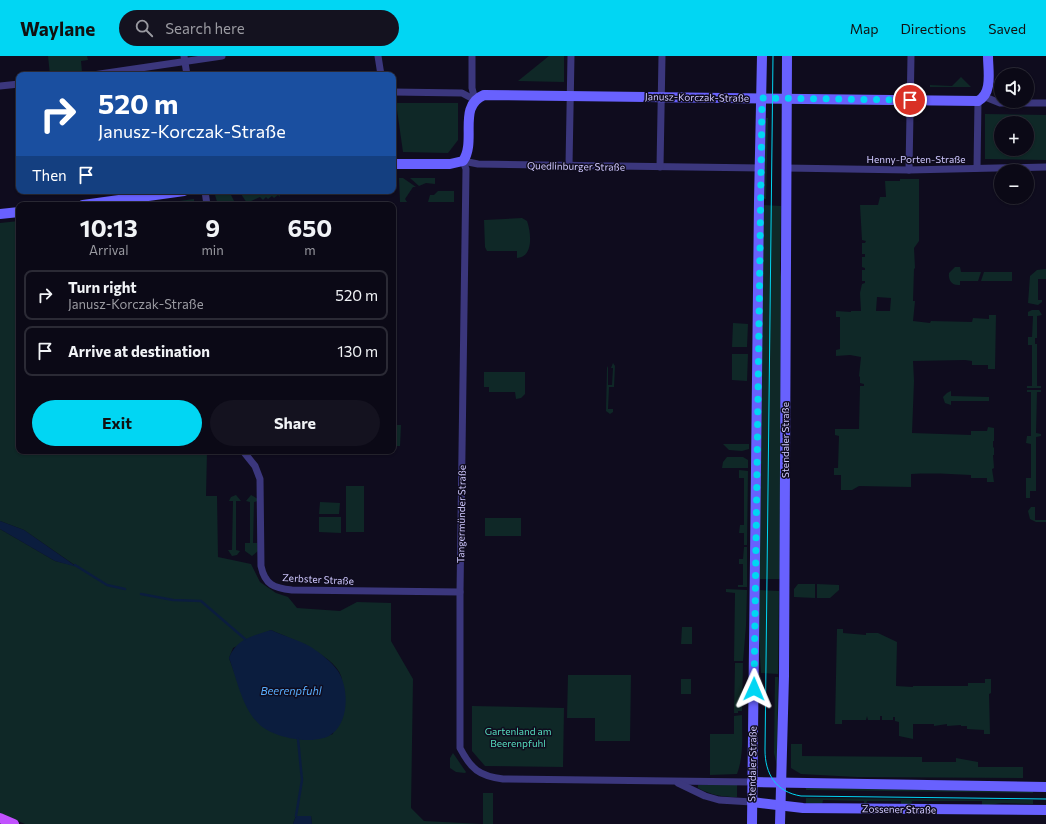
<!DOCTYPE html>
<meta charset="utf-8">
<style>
body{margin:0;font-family:Commissioner,sans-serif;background:#14121f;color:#f1f3f6;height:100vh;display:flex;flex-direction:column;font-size:15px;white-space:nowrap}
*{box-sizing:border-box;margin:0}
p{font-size:13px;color:#9a9aa1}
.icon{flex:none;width:22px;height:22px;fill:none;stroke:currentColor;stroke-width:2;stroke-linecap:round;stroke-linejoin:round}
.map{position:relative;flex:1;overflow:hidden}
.sheet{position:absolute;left:16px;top:146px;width:380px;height:252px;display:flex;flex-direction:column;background:#0b0916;border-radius:8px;box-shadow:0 1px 3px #0004,0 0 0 1px #2b2a35}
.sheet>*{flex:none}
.hud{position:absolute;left:16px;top:16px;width:380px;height:122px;border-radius:8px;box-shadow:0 1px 3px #0004,0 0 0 1px #2b2a35;background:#1a4fa0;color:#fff;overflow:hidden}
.tools{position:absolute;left:994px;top:12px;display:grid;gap:8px}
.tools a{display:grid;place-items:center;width:40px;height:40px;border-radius:50%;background:#0b0916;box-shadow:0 1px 3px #0004,0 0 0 1px #2b2a35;font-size:20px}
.pin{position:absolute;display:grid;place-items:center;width:34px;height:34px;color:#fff;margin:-17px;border:2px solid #fff;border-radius:50%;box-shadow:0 1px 4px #0007}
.me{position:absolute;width:44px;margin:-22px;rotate:1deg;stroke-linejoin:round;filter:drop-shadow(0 0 3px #0008)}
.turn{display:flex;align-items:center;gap:14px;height:84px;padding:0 16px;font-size:18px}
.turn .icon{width:52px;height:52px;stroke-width:2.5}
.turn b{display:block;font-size:28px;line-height:34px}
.then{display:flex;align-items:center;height:38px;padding:0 16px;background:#0003;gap:8px;font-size:15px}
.eta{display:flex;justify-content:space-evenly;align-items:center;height:68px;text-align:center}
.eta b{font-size:24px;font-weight:700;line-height:28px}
.action{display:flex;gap:8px;margin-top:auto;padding:8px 16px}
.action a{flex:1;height:46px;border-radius:24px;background:#01d6f3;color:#111;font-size:16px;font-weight:700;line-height:46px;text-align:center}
.action a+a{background:#14121f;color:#f1f3f6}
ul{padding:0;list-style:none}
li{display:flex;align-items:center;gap:12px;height:50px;margin:0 8px 6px;padding:0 8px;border:2px solid #2b2a35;border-radius:8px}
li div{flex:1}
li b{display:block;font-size:15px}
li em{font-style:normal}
header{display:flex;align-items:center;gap:24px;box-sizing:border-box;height:56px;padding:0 20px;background:#01d6f3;color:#111}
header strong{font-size:19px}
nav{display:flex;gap:22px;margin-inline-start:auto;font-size:14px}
.search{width:280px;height:36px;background:#14121f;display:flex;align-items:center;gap:10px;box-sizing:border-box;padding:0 14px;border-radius:22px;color:#9a9aa1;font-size:15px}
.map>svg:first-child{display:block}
.green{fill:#0f2827;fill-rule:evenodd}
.water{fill:#0b1d3e}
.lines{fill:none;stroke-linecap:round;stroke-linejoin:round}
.stream{stroke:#0b1d3e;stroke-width:2.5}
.street{stroke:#3b377d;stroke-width:7}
.secondary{stroke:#6861fe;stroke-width:10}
.primary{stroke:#c151fe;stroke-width:10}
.tram{stroke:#01d6f3;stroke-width:1}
.route{stroke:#01d6f3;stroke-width:7;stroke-dasharray:0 12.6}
.labels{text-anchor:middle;stroke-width:3;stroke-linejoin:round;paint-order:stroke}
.street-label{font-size:10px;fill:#d0c9ff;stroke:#0f0c1e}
.park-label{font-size:10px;fill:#56debe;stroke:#0f0c1e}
.water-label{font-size:11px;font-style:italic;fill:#58aefe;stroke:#0f0c1e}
</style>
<header>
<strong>Waylane</strong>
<div class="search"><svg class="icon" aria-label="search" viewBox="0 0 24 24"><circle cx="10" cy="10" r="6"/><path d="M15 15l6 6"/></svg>Search here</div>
<nav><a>Map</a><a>Directions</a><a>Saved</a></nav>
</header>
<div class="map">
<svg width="1046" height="768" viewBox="0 0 1046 768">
<rect width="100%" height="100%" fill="#0f0c1e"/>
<g class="green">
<polygon points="48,0 87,0 88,4 81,5 82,16 50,19"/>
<polygon points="549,0 564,0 564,26 518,25"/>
<polygon points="961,21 971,31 930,31 930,29 952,30"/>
<polygon points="396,47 458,47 458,84 448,97 403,96"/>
<path d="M985,58L1046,59V104L985,103ZM1001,67H1027V93H1001Z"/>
<polygon points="766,62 768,62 766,143 763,143"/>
<polygon points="399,122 403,122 416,131 413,131 405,143 407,146 400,146"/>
<polygon points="410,122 435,122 435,128 426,127 419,130"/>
<path d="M900,123H919V185L914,192L915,212L914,213L913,245H915L913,265L930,267L931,265L972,266L973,262L989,263V259H996L995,313H988V309H972V305L965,304L913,305L914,325L912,377L971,379V375H987L988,371L994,372V385H993V391L994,392V399H993L994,412L992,413L994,426H987V422H971V419C951,418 934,417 911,418V431L859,430L852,434H841V419H834V412H838L839,380L835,379V373H859L860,330H864V328L860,327V321L859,320L861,301L850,299L836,300V294L840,293V261H836V255L851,256V255H861L860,237L862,228L865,227V225H862V214H865V212L862,211V201H865V198H862V187H865L866,185L862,184L860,149H878L880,141H886L885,125H900ZM877,241L891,242L890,255H876Z"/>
<polygon points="239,135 271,136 271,139 279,135 280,141 278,139 274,142 272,140 268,143 266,141 263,144 260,141 247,147"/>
<polygon points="438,135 454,135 454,146 428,146 430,139 434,139"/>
<polygon points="230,137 236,149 218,149 215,139"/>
<polygon points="194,143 194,149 150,149"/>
<polygon points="763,149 781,150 780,213 783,236 780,523 759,523"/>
<path d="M522,162L527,165C531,176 534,201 517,202V195H487L485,191L484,164Z"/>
<path d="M19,165V395H207L206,440H217L218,501L251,508L260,526L276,537L288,541L297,552L340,555L357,546L391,547V585L413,623L411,752L424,765L482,768H312L311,760H296L293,768H25L0,757V473L55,505L76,510L24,474L0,465V167ZM271,574C289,582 340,601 342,624C343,635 335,665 333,678L316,683H298L238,626L229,602L233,592Z"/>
<path d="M955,211H960L961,216H981L978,225H960V229C952,230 948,224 949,217Z"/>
<polygon points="1046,213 1046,223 1038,223 1038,244 1042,244 1042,246 1038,249 1028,247 1030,220 1037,214"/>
<polygon points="984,216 1012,216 1012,225 981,225"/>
<polygon points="1032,254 1039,254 1042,259 1037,260 1037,282 1035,282 1035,288 1037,288 1037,330 1041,330 1041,332 1027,332 1027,330 1032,330 1032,289 1028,289 1028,281 1032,281 1033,260 1028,260 1028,256"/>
<polygon points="733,267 748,268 747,291 732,291"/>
<polygon points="732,298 748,298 747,325 732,324"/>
<polygon points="613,307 615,310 614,331 609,331 608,353 613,353 613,356 610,358 606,355 607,312 608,310 608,329 612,329 613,312 611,312"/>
<polygon points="484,316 525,316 525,338 521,342 516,343 515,336 489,336 489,331 484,331"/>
<polygon points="1027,334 1041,334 1041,336 1037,336 1036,377 1041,378 1041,380 1036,381 1036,435 1030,435 1030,442 1026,442 1026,422 1031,422 1031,388 1026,387 1027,380 1031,380 1031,336 1027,336"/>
<polygon points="951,335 951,340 989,341 989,345 951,345 951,349 945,347 943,341 947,337"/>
<polygon points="393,369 401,369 400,390 393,390"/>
<polygon points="723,388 749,388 749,393 742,395 729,394"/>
<polygon points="727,401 743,401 748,404 748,412 722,412 723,406"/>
<polygon points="739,414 748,415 747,489 744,489 744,477 739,477 740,469 744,469 744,422 739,422"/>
<rect x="346" y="430" width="18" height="46"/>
<polygon points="236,439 241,445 236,445 236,494 240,495 237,499 232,500 228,494 232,494 233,445 229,445 231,441"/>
<polygon points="251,439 258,443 258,445 254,446 253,487 257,487 258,495 252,500 245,495 245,487 250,487 250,446 246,445"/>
<polygon points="320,446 340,447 339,458 319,458"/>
<polygon points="1031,451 1035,451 1035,464 1046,464 1046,466 1036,466 1030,463 1028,455"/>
<polygon points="319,461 341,461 341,477 319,476"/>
<rect x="485" y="462" width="36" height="18"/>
<polygon points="744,491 747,491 747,531 738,531 738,529 743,529 743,508 739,508 739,503 743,503"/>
<polygon points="798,528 815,528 815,542 794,541 794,533"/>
<polygon points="817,528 839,529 839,534 830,542 817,542"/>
<polygon points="726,533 747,534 746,570 743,605 734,605 735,537 726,536"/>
<polygon points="758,534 779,535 778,618 761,617 758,569"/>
<polygon points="682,571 692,571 692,588 681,588"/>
<polygon points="837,573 843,573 843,577 866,579 866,577 878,577 897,586 896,630 913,631 913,630 968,630 968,627 985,627 985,623 991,623 991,637 989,638 990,678 984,678 984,674 967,673 967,670 961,670 961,669 947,670 947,668 934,670 934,668 913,668 913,683 899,680 899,666 895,665 895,661 893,661 893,664 882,664 882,660 880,660 880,664 868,664 867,660 866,664 842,664 842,668 835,668"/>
<polygon points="735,607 743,607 742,655 738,655 738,657 734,657"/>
<polygon points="568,619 631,619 630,685 595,685 595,662 567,662"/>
<polygon points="775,621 778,621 777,710 774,697"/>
<rect x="681" y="623" width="10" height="15"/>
<polygon points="472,650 564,652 563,711 485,710 472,695"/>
<path d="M742,659C742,678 744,700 737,718L710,719V678H734V660Z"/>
<polygon points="791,688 802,688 802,700 922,701 922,706 956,706 956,702 978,706 978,711 1023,711 1023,722 857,721 801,718 791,712"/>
<polygon points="453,697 466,716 465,717 456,716 450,712 450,702"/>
<path d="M698,729H737V741C722,741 711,739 698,732Z"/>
<polygon points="806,731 1033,734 1033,737 806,734"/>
<rect x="483" y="737" width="10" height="31"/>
<polygon points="806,742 1033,744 1033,748 1002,747 982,750 982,745 912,745 911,749 901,749 901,745 867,745 866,749 864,749 864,745 823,744 822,749 806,749"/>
</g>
<g class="water">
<polygon points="0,465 24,474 77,511 55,505 0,473"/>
<path d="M271,574C284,580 299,584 311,591C320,597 332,606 338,615C349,632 349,664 333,677C318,691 272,682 259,668C242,652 237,623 229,602C236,583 253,580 271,574Z"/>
<polygon points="296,760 311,760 312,768 293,768"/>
</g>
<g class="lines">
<g class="stream">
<polyline points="75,509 107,529 125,533"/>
<polyline points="141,538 173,544 201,545 245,583"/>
<polyline points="296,760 302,724 298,683"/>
</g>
<g class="street">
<polyline points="184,0 187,19"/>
<polyline points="378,0 381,19"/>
<polyline points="472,0 472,32 475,44"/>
<polyline points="93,19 222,0"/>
<polyline points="0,30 19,28"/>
<polyline points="393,36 462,37 475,44"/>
<polyline points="985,41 1000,47 1046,47"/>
<path d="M463,105L466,113L460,536V692C471,713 479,720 503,723L752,726"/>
<polyline points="463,105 478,108 761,112"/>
<polyline points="569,109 571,0"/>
<polyline points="660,111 662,0"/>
<polyline points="786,112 909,114 1046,111"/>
<polyline points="977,112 978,45"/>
<polyline points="909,114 911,0"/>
<polyline points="205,135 207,149"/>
<path d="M243,395L255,410L260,423L261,510C265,529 274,532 292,534L460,536"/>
<polyline points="678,727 705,740 719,744 752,746"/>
</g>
<g class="secondary">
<path d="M393,108H450L463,105C477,85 457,50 484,39L978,45C993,37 988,15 988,0"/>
<polyline points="83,149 184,135"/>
<polyline points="0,158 19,156"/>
<polyline points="752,726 1046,731"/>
<polyline points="752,746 803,752 1046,754"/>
<polyline points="752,768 759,145 762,0"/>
<polyline points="780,768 784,620 787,0"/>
</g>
<polyline class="primary" points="0,762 14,768"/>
<path class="tram" d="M773,0L765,694C765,718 776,736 801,740L1046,743"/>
</g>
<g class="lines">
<polyline class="route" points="754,633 762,42 910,44"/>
</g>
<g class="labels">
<g class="street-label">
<text transform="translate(697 41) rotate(1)" y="4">Janusz-Korczak-Straße</text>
<text x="916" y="107">Henny-Porten-Straße</text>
<text transform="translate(576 110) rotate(1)" y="4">Quedlinburger Straße</text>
<text transform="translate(785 384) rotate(-90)" y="4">Stendaler Straße</text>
<text transform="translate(461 458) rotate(-89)" y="4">Tangermünder Straße</text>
<text transform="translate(318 523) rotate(3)" y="4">Zerbster Straße</text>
<text transform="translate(752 708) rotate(-89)" y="4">Stendaler Straße</text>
<text transform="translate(899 753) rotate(1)" y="4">Zossener Straße</text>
</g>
<g class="park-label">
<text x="518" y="679">Gartenland am<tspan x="518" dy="12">Beerenpfuhl</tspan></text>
</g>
<g class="water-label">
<text x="291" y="639">Beerenpfuhl</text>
</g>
</g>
</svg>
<div class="tools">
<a><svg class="icon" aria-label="sound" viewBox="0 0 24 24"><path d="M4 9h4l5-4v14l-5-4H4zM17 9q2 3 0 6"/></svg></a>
<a>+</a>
<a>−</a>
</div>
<div class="pin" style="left:910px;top:44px;background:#d93025"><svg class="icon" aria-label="arrive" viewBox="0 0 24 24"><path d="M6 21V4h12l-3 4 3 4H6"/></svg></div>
<svg class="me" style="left:754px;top:633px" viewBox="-20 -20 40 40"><path d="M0-17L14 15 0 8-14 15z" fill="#01d6f3" stroke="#fff" stroke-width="4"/></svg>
<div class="hud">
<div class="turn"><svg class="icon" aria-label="right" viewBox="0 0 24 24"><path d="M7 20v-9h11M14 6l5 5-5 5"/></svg><div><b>520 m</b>Janusz-Korczak-Straße</div></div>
<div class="then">Then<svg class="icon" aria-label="arrive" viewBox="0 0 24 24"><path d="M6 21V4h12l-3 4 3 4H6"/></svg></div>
</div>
<section class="sheet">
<div class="eta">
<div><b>10:13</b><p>Arrival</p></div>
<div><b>9</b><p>min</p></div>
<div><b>650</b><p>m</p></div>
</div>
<ul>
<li><svg class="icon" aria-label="right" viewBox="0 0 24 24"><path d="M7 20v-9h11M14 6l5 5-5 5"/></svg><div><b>Turn right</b><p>Janusz-Korczak-Straße</p></div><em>520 m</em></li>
<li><svg class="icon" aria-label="arrive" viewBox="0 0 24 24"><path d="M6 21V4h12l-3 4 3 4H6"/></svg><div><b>Arrive at destination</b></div><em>130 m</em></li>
</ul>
<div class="action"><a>Exit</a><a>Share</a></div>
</section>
</div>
